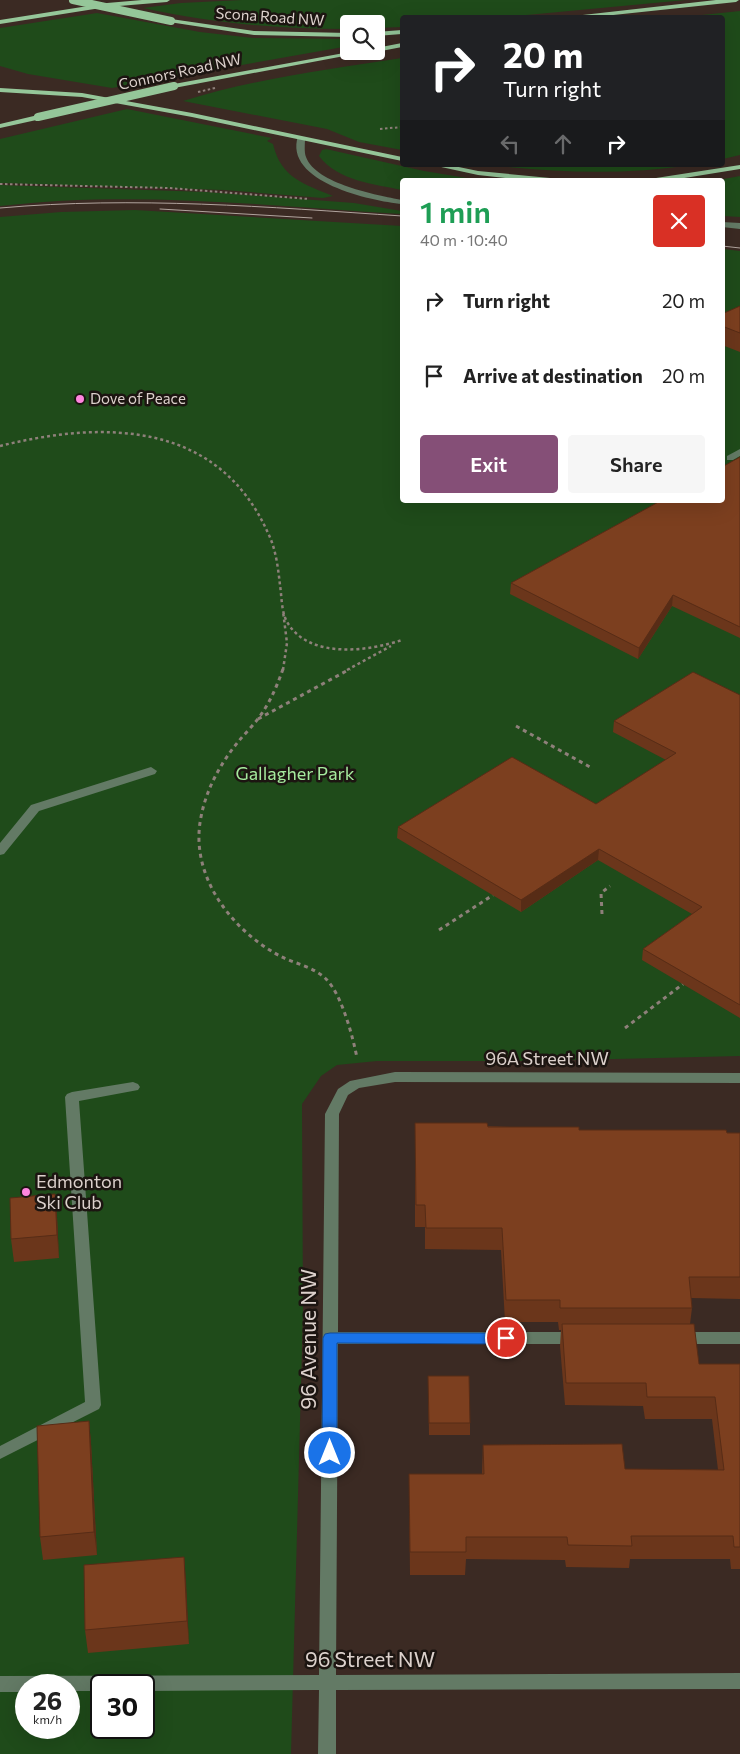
<!DOCTYPE html>
<meta charset="utf-8">
<style>
body{margin:0;font-family:Commissioner,sans-serif;background:#f6f6f6;color:#222;height:100vh;display:flex;flex-direction:column;font-size:19px;white-space:nowrap}
*{box-sizing:border-box;margin:0}
p{font-size:16px;color:#767676}
.icon{flex:none;width:28px;height:28px;fill:none;stroke:currentColor;stroke-width:2;stroke-linecap:round;stroke-linejoin:round}
.map{position:relative;flex:1;overflow:hidden}
.panel{position:absolute;left:400px;top:178px;width:325px;height:325px;display:flex;flex-direction:column;background:#fff;border-radius:5px;box-shadow:0 5px 20px #0002}
.panel>*{flex:none}
.top-card{position:absolute;left:400px;top:15px;width:325px;height:152px;border-radius:5px;box-shadow:0 5px 20px #0002;background:#202124;color:#fff;overflow:hidden}
.tools{position:absolute;left:340px;top:15px;display:grid;gap:10px}
.tools a{display:grid;place-items:center;width:45px;height:45px;border-radius:5px;background:#fff;box-shadow:0 5px 20px #0002;font-size:25px}
.speed{position:absolute;left:15px;top:1674px;display:flex;gap:10px;font-size:25px;font-weight:700;text-align:center}
.speed>*{display:grid;place-content:center;width:65px;height:65px;border-radius:50%;background:#fff;box-shadow:0 5px 20px #0002;line-height:1}
.speed small{font-size:12px;font-weight:400}
.speed .limit{border:2px solid #111;border-radius:8px;background:#fff;color:#111}
.pin{position:absolute;display:grid;place-items:center;width:42px;height:42px;color:#fff;margin:-21px;border:2px solid #fff;border-radius:50%;box-shadow:0 1px 5px #0007}
.me{position:absolute;width:55px;margin:-28px;rotate:0deg;stroke-linejoin:round;filter:drop-shadow(0 0 4px #0008)}
.turn{display:flex;align-items:center;gap:18px;height:105px;padding:0 20px;font-size:22px}
.turn .icon{width:65px;height:65px;stroke-width:2.5}
.turn b{display:block;font-size:35px;line-height:42px}
.lanes{display:flex;align-items:center;height:48px;padding:0 20px;background:#0003;justify-content:center;gap:25px;direction:ltr}
.lanes .off{opacity:.35}
.round{display:grid;place-items:center;flex:none;width:52px;height:52px;border-radius:5px;background:#f6f6f6}
.head{display:flex;align-items:center;justify-content:space-between;height:85px;padding:0 20px}
h1{font-size:30px;font-weight:600;line-height:38px;color:#1e9e55}
.action{display:flex;gap:10px;margin-top:auto;padding:10px 20px}
.action a{flex:1;height:58px;border-radius:5px;background:#854f77;color:#fff;font-size:20px;font-weight:600;line-height:58px;text-align:center}
.action a+a{background:#f6f6f6;color:#222}
ul{padding:0;list-style:none}
li{display:flex;align-items:center;gap:15px;height:75px;padding:0 20px}
li div{flex:1}
li b{display:block;font-size:19px}
li em{font-style:normal}
.map>svg:first-child{display:block}
.green{fill:#1f4b1a;fill-rule:evenodd}
.lines{fill:none;stroke-linecap:round;stroke-linejoin:round}
.path-far2{stroke:#8e807a;stroke-width:2;stroke-dasharray:2.5 2.5;stroke-linecap:butt}
.path-far1{stroke:#8e807a;stroke-width:2.5;stroke-dasharray:3 3;stroke-linecap:butt}
.path{stroke:#8e807a;stroke-width:3;stroke-dasharray:4 4;stroke-linecap:butt}
.minor{fill:#637a65;fill-rule:evenodd}
.major{fill:#95c699;fill-rule:evenodd}
.tram{stroke:#b1a49e;stroke-width:1}
.path-bridge{stroke:#8e807a;stroke-width:2;stroke-dasharray:2.5 2.5;stroke-linecap:butt}
.major-bridge{stroke:#95c699;stroke-width:8}
.wall{fill:#6b361b}
.shaded-wall{fill:#572c16}
.building{fill:#7c3f1f;stroke:#572c16}
.route{fill:#1a73e8;stroke:#114b97}
.poi-dot{fill:#ff85de;stroke:#1c1511;stroke-width:2}
.labels{text-anchor:middle;stroke-width:5;stroke-linejoin:round;paint-order:stroke}
.far-street-label{font-size:15px;fill:#dcd1cc;stroke:#1c1511}
.far-poi-label{font-size:15px;fill:#dcd1cc;stroke:#1c1511;text-anchor:start}
.park-label{font-size:18px;fill:#a5ea9d;stroke:#1c1511}
.street-label{font-size:18px;fill:#dcd1cc;stroke:#1c1511}
.poi-label{font-size:18px;fill:#dcd1cc;stroke:#1c1511;text-anchor:start}
.near-street-label{font-size:21px;fill:#dcd1cc;stroke:#1c1511}
</style>
<div class="map">
<svg width="740" height="1754" viewBox="0 0 740 1754">
<rect width="100%" height="100%" fill="#3b2a23"/>
<g class="green">
<path d="M242,0H686L506,17L402,18V27L376,28V24H349V29H347C277,29 211,23 143,8L181,3Z"/>
<polygon points="740,11 740,155 723,159 722,18 683,17"/>
<polygon points="97,13 200,32 253,38 349,39 349,46 112,88 28,74 0,66 0,28"/>
<path d="M402,58V150L359,142L327,129L183,101C252,79 331,69 402,58Z"/>
<path d="M127,109L272,138L267,141L273,144C281,178 304,184 333,196L323,198L224,190L0,183V139Z"/>
<path d="M326,149L424,171L479,180H402V190C374,184 338,181 319,156L322,150Z"/>
<path d="M491,165H692C625,175 558,173 491,165Z"/>
<polygon points="740,176 740,217 723,216 722,180 718,180"/>
<path d="M0,185L206,192L354,203L402,211V214C269,206 134,190 0,206Z"/>
<path d="M135,210L402,226V500H722L723,249L740,251V1056L531,1061H377L337,1065L321,1076L302,1104L303,1311L291,1754H0V217L61,212ZM26,1685H69V1728H26ZM101,1685H144V1728H101Z"/>
</g>
<g class="lines">
<g class="path-far2">
<polyline points="380,129 402,127"/>
<polyline points="0,184 169,188 309,199"/>
</g>
<g class="path-far1">
<path d="M0,446C104,420 218,421 268,533C276,549 278,568 280,585C282,598 281,614 289,625C312,659 369,651 402,640"/>
<polyline points="283,670 287,643 283,611"/>
<polyline points="347,670 391,646"/>
</g>
<g class="path">
<path d="M283,669C278,683 272,698 264,710C257,722 246,732 238,742C220,764 206,790 201,817C189,875 231,930 280,956C295,964 315,967 327,980C342,996 353,1037 357,1058"/>
<polyline points="258,719 350,669"/>
<polyline points="516,726 590,767"/>
<polyline points="602,914 601,893 610,886"/>
<polyline points="439,930 493,895"/>
<polyline points="625,1028 683,984"/>
</g>
<g class="minor">
<path d="M298,136L305,138C305,144 304,152 306,157C316,184 377,195 402,200V204C371,201 283,182 298,136Z"/>
<polygon points="722,222 740,223 740,229 722,227"/>
<polygon points="740,449 740,456 733,460 727,460 727,456"/>
<polygon points="151,767 157,771 155,774 39,811 4,854 0,855 0,843 31,805"/>
<polygon points="395,1072 740,1073 740,1083 395,1082 359,1088 348,1095 339,1114 338,1332 578,1332 583,1334 586,1338 583,1342 578,1344 338,1344 336,1675 740,1673 740,1689 336,1690 336,1754 318,1754 319,1690 144,1691 144,1685 101,1685 101,1691 69,1691 69,1685 26,1685 26,1692 0,1692 0,1676 319,1675 325,1114 338,1089 350,1081"/>
<polygon points="133,1082 138,1084 140,1087 138,1090 79,1101 101,1405 99,1409 0,1459 0,1446 85,1402 65,1097 67,1094 72,1092"/>
<polygon points="680,1332 740,1332 740,1344 680,1344 675,1342 672,1338 675,1334"/>
</g>
<g class="major">
<polygon points="142,0 170,0 167,2 107,7 0,24 0,20 107,3"/>
<polygon points="716,0 739,0 736,2 585,18 556,18"/>
<polygon points="171,19 254,31 349,33 349,37 254,35 169,22 169,20"/>
<polygon points="402,30 402,34 376,36 376,32"/>
<polygon points="402,43 402,47 376,52 373,51 376,51 376,48"/>
<polygon points="355,51 371,51 174,88 170,86 174,84"/>
<polygon points="0,88 82,93 192,113 402,157 402,161 192,117 82,97 0,92"/>
<polygon points="38,115 41,115 41,119 0,128 0,124"/>
<polygon points="432,165 449,165 478,171 550,178 554,180 525,180 478,175"/>
<polygon points="740,165 740,169 672,180 652,180 656,178"/>
</g>
<g class="tram">
<path d="M0,208C135,196 268,207 402,216"/>
<polyline points="160,209 312,218"/>
<polyline points="722,246 740,248"/>
</g>
<polyline class="path-bridge" points="198,92 215,88"/>
<g class="major-bridge">
<polyline points="73,0 171,21"/>
<polyline points="38,117 174,86"/>
</g>
</g>
<g class="wall">
<polygon points="740,306 740,352 722,345 722,314"/>
<polygon points="740,457 740,638 672,606 638,659 510,594 511,583"/>
<polygon points="740,695 740,1018 642,960 643,949 692,914 598,860 521,912 397,838 398,827 596,804 666,760 613,732 614,721"/>
<polygon points="415,1123 579,1130 740,1133 740,1299 691,1298 692,1308 690,1324 699,1364 740,1364 740,1569 731,1569 730,1559 630,1559 629,1568 566,1567 565,1560 466,1559 465,1575 410,1575 409,1474 482,1474 483,1445 625,1469 718,1470 712,1419 645,1419 643,1406 565,1405 560,1346 561,1330 559,1330 558,1322 505,1322 501,1250 425,1249 425,1227 415,1227"/>
<polygon points="55,1194 57,1217 59,1258 14,1262 11,1239"/>
<polygon points="428,1376 470,1423 470,1435 429,1435"/>
<polygon points="89,1421 91,1444 97,1555 43,1560 40,1537"/>
<polygon points="184,1557 189,1644 88,1653 85,1630"/>
</g>
<g class="shaded-wall">
<polygon points="673,595 672,606 638,659 639,648"/>
<polygon points="599,849 598,860 521,912 521,900"/>
<polygon points="55,1194 57,1217 59,1258 57,1235"/>
<polygon points="89,1421 91,1444 97,1555 94,1532"/>
<polygon points="184,1557 186,1580 189,1644 187,1621"/>
</g>
<g class="building">
<polygon points="740,306 740,333 722,326 722,314"/>
<polygon points="740,457 740,627 673,595 639,648 511,583 662,500 722,500 722,467"/>
<polygon points="693,672 740,695 740,1005 643,949 702,907 599,849 521,900 398,827 512,757 596,804 676,753 614,721"/>
<polygon points="415,1123 487,1123 488,1127 579,1127 579,1130 726,1130 727,1133 740,1133 740,1277 689,1277 692,1308 560,1308 560,1300 506,1300 502,1228 426,1228 425,1205 416,1205"/>
<polygon points="55,1194 57,1235 11,1239 10,1198"/>
<polygon points="562,1324 694,1324 699,1364 740,1364 740,1547 734,1547 733,1536 631,1536 632,1546 568,1545 567,1537 466,1537 466,1552 410,1552 409,1474 484,1474 483,1445 622,1444 625,1469 724,1470 715,1397 647,1397 646,1383 566,1383"/>
<polygon points="428,1376 469,1376 470,1423 429,1423"/>
<polygon points="89,1421 94,1532 40,1537 37,1426"/>
<polygon points="184,1557 187,1621 85,1630 84,1565"/>
</g>
<polygon class="route" points="330,1333 506,1333 511,1334 513,1338 511,1342 506,1344 337,1343 337,1453 335,1457 330,1459 324,1457 322,1453 323,1338 325,1334"/>
<g class="poi-dot">
<circle cx="80" cy="399" r="5"/>
<circle cx="26" cy="1192" r="5"/>
</g>
<g class="labels">
<g class="far-street-label">
<text transform="translate(270 17) rotate(4)" y="5">Scona Road NW</text>
<text transform="translate(180 72) rotate(-12)" y="5">Connors Road NW</text>
</g>
<g class="far-poi-label">
<text x="90" y="404">Dove of Peace</text>
</g>
<g class="park-label">
<text x="295" y="780">Gallagher Park</text>
</g>
<g class="street-label">
<text x="547" y="1065">96A Street NW</text>
</g>
<g class="poi-label">
<text x="36" y="1188">Edmonton<tspan x="36" dy="21">Ski Club</tspan></text>
</g>
<g class="near-street-label">
<text transform="translate(309 1339) rotate(-90)" y="7">96 Avenue NW</text>
<text x="370" y="1667">96 Street NW</text>
</g>
</g>
</svg>
<div class="tools">
<a><svg class="icon" aria-label="search" viewBox="0 0 24 24"><circle cx="10" cy="10" r="6"/><path d="M15 15l6 6"/></svg></a>
</div>
<div class="speed"><div>26<small>km/h</small></div><div class="limit">30</div></div>
<div class="pin" style="left:506px;top:1338px;background:#d93025"><svg class="icon" aria-label="arrive" viewBox="0 0 24 24"><path d="M6 21V4h12l-3 4 3 4H6"/></svg></div>
<svg class="me" style="left:330px;top:1453px" viewBox="-20 -20 40 40"><circle r="17" fill="#1a73e8" stroke="#fff" stroke-width="3"/><path d="M0-11L8 9 0 5-8 9z" fill="#fff"/></svg>
<div class="top-card">
<div class="turn"><svg class="icon" aria-label="right" viewBox="0 0 24 24"><path d="M7 20v-9h11M14 6l5 5-5 5"/></svg><div><b>20 m</b>Turn right</div></div>
<div class="lanes"><svg class="icon off" aria-label="left" viewBox="0 0 24 24"><path d="M17 20v-9H6M10 6l-5 5 5 5"/></svg><svg class="icon off" aria-label="ahead" viewBox="0 0 24 24"><path d="M12 20V5M6 11l6-6 6 6"/></svg><svg class="icon" aria-label="right" viewBox="0 0 24 24"><path d="M7 20v-9h11M14 6l5 5-5 5"/></svg></div>
</div>
<section class="panel">
<div class="head"><div><h1>1 min</h1><p>40 m · 10:40</p></div><a class="round" style="background:#d93025;color:#fff"><svg class="icon" aria-label="close" viewBox="0 0 24 24"><path d="M6 6l12 12M18 6L6 18"/></svg></a></div>
<ul>
<li><svg class="icon" aria-label="right" viewBox="0 0 24 24"><path d="M7 20v-9h11M14 6l5 5-5 5"/></svg><div><b>Turn right</b></div><em>20 m</em></li>
<li><svg class="icon" aria-label="arrive" viewBox="0 0 24 24"><path d="M6 21V4h12l-3 4 3 4H6"/></svg><div><b>Arrive at destination</b></div><em>20 m</em></li>
</ul>
<div class="action"><a>Exit</a><a>Share</a></div>
</section>
</div>
